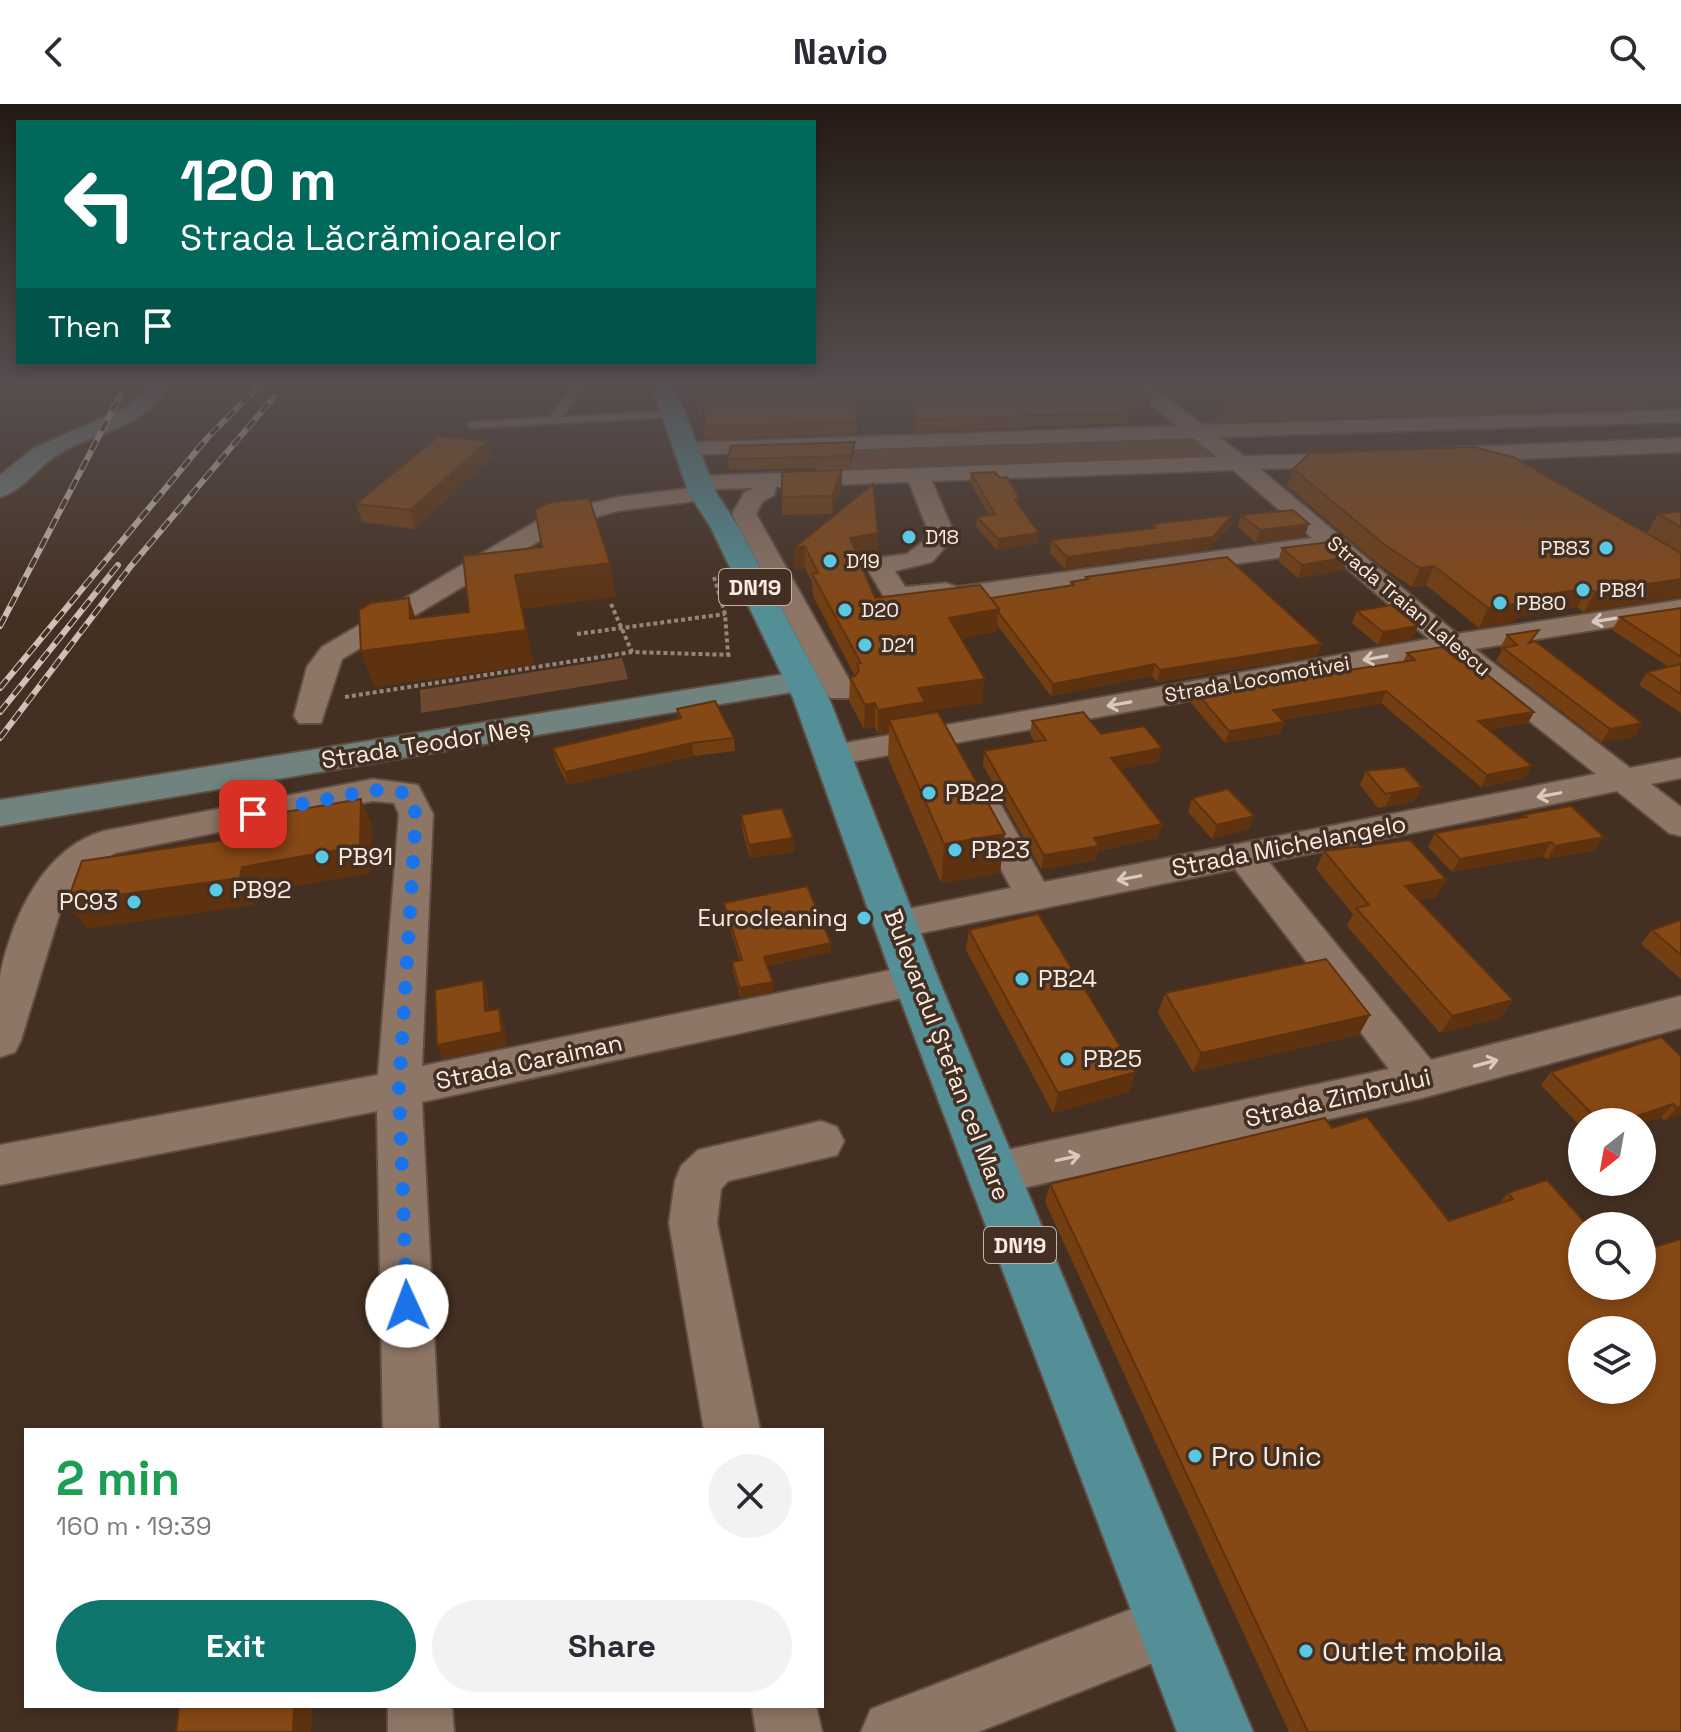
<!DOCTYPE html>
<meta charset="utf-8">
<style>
body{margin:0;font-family:"Space Grotesk",sans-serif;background:#f2f2f3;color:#2b2b33;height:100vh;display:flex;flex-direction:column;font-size:30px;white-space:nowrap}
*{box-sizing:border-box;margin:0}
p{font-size:26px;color:#7c7c81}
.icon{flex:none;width:44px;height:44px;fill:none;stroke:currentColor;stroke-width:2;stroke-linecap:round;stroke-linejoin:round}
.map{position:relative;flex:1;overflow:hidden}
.side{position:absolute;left:24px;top:1324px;width:800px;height:280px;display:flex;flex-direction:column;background:#fff;border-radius:0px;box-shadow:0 4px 12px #0003}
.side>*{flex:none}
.guide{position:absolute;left:16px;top:16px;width:800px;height:244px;border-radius:0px;box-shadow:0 4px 12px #0003;background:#00695c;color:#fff;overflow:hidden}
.needle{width:52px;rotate:211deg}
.buttons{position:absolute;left:1568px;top:1004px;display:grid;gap:16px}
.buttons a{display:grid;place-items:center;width:88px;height:88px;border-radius:50%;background:#fff;box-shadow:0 4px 12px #0003;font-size:40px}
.pin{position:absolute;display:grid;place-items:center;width:68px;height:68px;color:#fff;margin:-34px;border-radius:16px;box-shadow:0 4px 12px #0006}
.me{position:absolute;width:88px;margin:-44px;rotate:358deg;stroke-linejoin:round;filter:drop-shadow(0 0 6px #0008)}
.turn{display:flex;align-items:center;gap:28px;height:168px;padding:0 32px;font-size:36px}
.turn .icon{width:104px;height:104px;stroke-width:2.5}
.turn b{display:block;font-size:56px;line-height:68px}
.then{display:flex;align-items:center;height:76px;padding:0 32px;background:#0003;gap:16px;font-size:30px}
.round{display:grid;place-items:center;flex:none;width:84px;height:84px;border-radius:42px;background:#f2f2f3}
.summary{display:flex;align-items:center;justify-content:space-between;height:136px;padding:0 32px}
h1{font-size:48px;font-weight:800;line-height:60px;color:#1e9e55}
.button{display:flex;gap:16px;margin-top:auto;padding:16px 32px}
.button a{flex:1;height:92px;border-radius:48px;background:#0f766e;color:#fff;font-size:32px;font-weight:800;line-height:92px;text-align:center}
.button a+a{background:#f2f2f3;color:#2b2b33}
header{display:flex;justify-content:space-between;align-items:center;height:104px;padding:0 32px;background:#fff;font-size:36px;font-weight:800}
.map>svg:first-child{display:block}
.green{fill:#6f492f}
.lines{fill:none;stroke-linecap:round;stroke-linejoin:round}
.lane-casing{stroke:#604e42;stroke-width:4}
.street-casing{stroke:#604e42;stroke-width:4}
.secondary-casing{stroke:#604e42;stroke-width:4}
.primary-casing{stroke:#604e42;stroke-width:4}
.path{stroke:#97857a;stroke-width:4;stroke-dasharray:4 3;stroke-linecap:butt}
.lane{fill:#8e7666;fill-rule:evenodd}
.street{fill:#8e7666;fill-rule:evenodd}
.secondary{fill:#71837f;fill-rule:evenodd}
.primary{fill:#548f98;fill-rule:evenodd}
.rail-casing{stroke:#d0c1b6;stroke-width:6}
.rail{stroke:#443022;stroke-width:4;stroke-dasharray:11;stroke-linecap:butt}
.wall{fill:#733e12}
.shaded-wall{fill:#5e320f}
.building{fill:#864815;stroke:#5e320f;stroke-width:2;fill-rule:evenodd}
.oneway{stroke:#dac9be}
.route{stroke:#1a73e8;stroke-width:14;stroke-dasharray:0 25.2}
.poi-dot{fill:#59c8e4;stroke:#443022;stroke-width:3}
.labels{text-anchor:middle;stroke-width:7;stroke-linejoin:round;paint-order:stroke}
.far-poi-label{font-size:20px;fill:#faece3;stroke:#443022;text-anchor:start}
.far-street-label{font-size:20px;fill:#faece3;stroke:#443022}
.shield{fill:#443022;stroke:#c3b4a9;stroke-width:2}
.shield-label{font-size:22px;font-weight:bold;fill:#faece3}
.street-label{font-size:24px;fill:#faece3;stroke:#443022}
.poi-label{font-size:24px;fill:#faece3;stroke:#443022;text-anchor:start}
.near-poi-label{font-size:28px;fill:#faece3;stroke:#443022;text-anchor:start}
</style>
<header><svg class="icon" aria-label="back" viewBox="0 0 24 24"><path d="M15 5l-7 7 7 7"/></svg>Navio<svg class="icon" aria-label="search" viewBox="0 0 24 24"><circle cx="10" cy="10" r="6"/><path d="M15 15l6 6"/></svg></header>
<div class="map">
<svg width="1681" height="1628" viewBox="0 0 1681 1628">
<rect width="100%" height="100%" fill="#443022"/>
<g class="green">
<polygon points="1199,326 1241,360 817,375 812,339"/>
<polygon points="622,554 628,575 421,609 420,586"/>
</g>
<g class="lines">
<g class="lane-casing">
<polygon id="lane" points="573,282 583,282 562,313 673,307 678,310 673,313 473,324 467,321 473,318 550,313"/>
</g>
<g class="street-casing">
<g id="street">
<path d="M1129,282H1151L1203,321L1681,306V318L1219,333L1244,352L1360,350L1363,355L1360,360L1352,362L1260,365L1457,530L1681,496V512L1475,545L1630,664L1681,654V674L1651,680L1681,703V732L1669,729L1617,687L1269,758L1431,956L1681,892V924L1422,994L992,1091L975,1085L969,1070L975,1055L992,1049L1389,965L1235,765L897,834L883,830L878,820L883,810L1011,784L963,693L968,685L980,682L992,685L1044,778L1596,670L1445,550L834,661L823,658L818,651L823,644L834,641L1429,535L1327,447L950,500C930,495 908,503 887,498L865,461L869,455L907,450L930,432L909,378L776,383L774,391L762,398L756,410L856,588L852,594H830L826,588L732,410L744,389L753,384L712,385L715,390L711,395L617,407L564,422L342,555L321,619H299L294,612L307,563L322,543L547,411L617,393L691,384L687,379L699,372L1217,353L1193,334L684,351L673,344L676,339L1177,322ZM1233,366L1312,434L957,483L946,479L905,483L895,467L932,458L955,432L932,377Z"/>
<polygon points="1681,334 1681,348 1441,358 1430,351 1441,344"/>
<path d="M373,675L418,681L433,710L422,962L916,861L930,865L936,876L930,887L916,891L422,998L439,1326H383L377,1007L0,1081V1041L378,971L399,710L394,699L373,697L115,749L84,770L63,798L21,936L15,948L0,953C0,927 0,897 0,872C12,814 43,744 104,727Z"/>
<polygon points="821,1017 837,1023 844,1037 837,1051 728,1077 721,1085 717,1119 760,1326 704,1326 669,1119 675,1077 681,1062 698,1046"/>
<polygon points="1171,1490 1193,1499 1202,1521 1193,1543 978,1628 861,1628 871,1605"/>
<polygon points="388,1602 452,1602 454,1628 388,1628"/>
<polygon points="752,1602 816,1602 822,1628 756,1628"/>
</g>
</g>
<g class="secondary-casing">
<g id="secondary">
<path d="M147,282H170C136,331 92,325 50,356C34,368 20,388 0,393V371L34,344L127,303Z"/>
<polygon points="804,567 816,570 821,577 816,584 0,722 0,696"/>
</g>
</g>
<g class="primary-casing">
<polygon id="primary" points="652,282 674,282 717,390 738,422 829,594 939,876 1253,1628 1177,1628 893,876 793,594 710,422 689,390"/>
</g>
<g class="path">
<polyline points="714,473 725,510 728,550"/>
<polyline points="611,500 632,548"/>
<polyline points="577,530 725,510"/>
<polyline points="345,593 632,548 733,551"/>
</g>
<use href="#lane" class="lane"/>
<use href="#street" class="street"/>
<use href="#secondary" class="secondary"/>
<use href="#primary" class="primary"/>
<g class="rail-casing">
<g id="rail">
<polyline points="0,522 125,282"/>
<polyline points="0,584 208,333 259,282"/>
<polyline points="0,608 118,461"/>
<polyline points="0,634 131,462 283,282"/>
</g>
</g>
<use href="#rail" class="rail"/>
</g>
<g class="wall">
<polygon points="378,282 543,282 536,291 380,287"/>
<polygon points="700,282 857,318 857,330 705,335 704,313 698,313 697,302"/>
<polygon points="906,282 1140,282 1151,291 1149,302 1127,319 916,328"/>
<polygon points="1155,282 1219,282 1170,293"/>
<polygon points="1653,282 1642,304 1215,318 1218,306"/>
<polygon points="1669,282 1681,282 1681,287"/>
<polygon points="488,337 492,354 415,425 362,418 356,400"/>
<polygon points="855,338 855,348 850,363 729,366 728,355"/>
<polygon points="1293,365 1681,449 1681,493 1584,508 1577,503 1517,513 1514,518 1479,524 1426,481 1412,483 1378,460 1287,382"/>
<polygon points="842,366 842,384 832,410 782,411 782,393"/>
<polygon points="971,369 1000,374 1019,393 1018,400 1038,439 997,446 976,423 977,413 989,411 970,378"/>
<polygon points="1681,407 1681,449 1647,429 1658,410"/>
<polygon points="1232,411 1229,423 1209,445 1065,465 1050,449 1051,436 1151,425 1152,420"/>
<polygon points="1241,411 1305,432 1256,439 1238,423"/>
<polygon points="878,429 878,451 859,454 875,494 991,494 1070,482 1071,478 1085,476 1086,473 1317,552 1157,578 1152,572 1051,592 997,521 996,528 961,534 982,599 925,607 925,610 1000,769 941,779 888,654 889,628 878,630 875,623 864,625 849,597 850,573 855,572 813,492 812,478 805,464 795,466 794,444"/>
<polygon points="1282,444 1344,466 1298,474 1278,457"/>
<polygon points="1681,504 1681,609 1639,581 1647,568 1669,563 1612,526 1620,513"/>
<polygon points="1357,507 1412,535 1378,541 1352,519"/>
<polygon points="1507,531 1532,538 1642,619 1634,633 1601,638 1496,557 1502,546 1500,544"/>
<polygon points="1407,549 1457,555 1534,608 1528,619 1489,626 1525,674 1481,683 1381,599 1282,616 1284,618 1280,630 1225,639 1191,599 1195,587 1403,558"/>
<polygon points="677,605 734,634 735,647 694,652 568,681 556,657 553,644 678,614"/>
<polygon points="1032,617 1101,630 1162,644 1158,658 1120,665 1162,720 1158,734 1098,747 1096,756 1041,765 983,661 984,647 1035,638 1030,630"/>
<polygon points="1366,667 1415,697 1378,704 1360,681"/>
<polygon points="1192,694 1249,725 1212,735 1188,708"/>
<polygon points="741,711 793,734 794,748 750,754 742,725"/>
<polygon points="1523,711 1604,733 1595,746 1547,755 1543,752 1452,768 1428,743 1435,729 1521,714"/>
<polygon points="1324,747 1446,775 1436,793 1418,796 1513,896 1500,914 1440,929 1347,822 1353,810 1316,765"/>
<polygon points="724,799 831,839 831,848 767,862 773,887 741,894 733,868 732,858 740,857 725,808"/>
<polygon points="1681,816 1681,875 1641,840 1652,826"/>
<polygon points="969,826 1129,988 1053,1009 966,846"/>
<polygon points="1165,889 1359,931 1193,968 1158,909"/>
<polygon points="1681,952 1681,1011 1664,1017 1661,1013 1642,1018 1582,1018 1582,1024 1541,981 1551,968"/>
<polygon points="1332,1024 1449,1117 1499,1100 1508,1089 1582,1182 1681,1628 1289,1628 1045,1098 1050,1080"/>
</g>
<g class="shaded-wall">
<polygon points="534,282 543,282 536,291"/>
<polygon points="1173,282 1219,282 1170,293"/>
<polygon points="1151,291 1149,302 1127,319 1129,308"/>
<polygon points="488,337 492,354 415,425 410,406"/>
<polygon points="855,338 855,348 850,363 850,352"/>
<polygon points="842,366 842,384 832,410 832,392"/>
<polygon points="1232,411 1229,423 1209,445 1065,465 1067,453"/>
<polygon points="1309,420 1305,432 1256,439 1260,426"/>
<polygon points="878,429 878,451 850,456 850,434"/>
<polygon points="1039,429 1038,439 997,446 998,435"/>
<polygon points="805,442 805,464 795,466 794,444"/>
<polygon points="1348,453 1344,466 1298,474 1302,461"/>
<polygon points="610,459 616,493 523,505 534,561 374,583 361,547 410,515 409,494 420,528 526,526 515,471"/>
<polygon points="1434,462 1426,481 1412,483 1420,464"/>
<polygon points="1681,475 1681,493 1584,508 1595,488"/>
<polygon points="1588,484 1577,503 1517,513 1514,518 1479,524 1488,504 1517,495"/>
<polygon points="999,505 996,528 947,537 949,514"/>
<polygon points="1418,522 1412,535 1378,541 1383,528"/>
<polygon points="1322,540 1317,552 1157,578 1160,566"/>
<polygon points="1155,560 1152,572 1051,592 1053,580"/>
<polygon points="985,575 982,599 925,607 924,622 889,616 889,628 878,630 878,606 918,584"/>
<polygon points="1386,587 1381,599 1269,618 1273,606"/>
<polygon points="875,599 875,623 864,625 865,601"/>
<polygon points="1534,608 1528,619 1472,629 1478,617"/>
<polygon points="1284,618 1280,630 1225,639 1229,627"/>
<polygon points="1642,619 1634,633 1601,638 1610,625"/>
<polygon points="692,639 694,652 568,681 565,668"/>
<polygon points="1162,644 1158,658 1108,668 1111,654"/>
<polygon points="1532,662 1525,674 1481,683 1487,671"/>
<polygon points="1422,683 1415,697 1385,703 1392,689"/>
<polygon points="361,695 372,721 371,769 256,789 255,801 87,825 67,798 242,763"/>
<polygon points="1254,712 1249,725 1212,735 1217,721"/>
<polygon points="1162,720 1158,734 1098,747 1096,756 1041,765 1044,751 1094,734"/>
<polygon points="1005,730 1000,769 941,779 944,740"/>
<polygon points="1604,733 1595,746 1547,755 1555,742"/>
<polygon points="793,734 794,748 750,754 749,741"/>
<polygon points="1551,738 1543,752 1452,768 1460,755"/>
<polygon points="1446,775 1436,793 1396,800 1405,782"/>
<polygon points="831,839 831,848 765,862 764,853"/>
<polygon points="483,876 488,890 490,921 485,907"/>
<polygon points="773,878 773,887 741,894 740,884"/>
<polygon points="1513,896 1500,914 1440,929 1452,912"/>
<polygon points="499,905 504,919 507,942 443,955 437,941"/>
<polygon points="1370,911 1359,931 1193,968 1201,949"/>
<polygon points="1136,968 1129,988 1053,1009 1058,989"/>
<polygon points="1673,1000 1661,1013 1642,1019 1642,1018 1619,1018"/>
<polygon points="1681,1002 1681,1011 1664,1017 1677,1004"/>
<polygon points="294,1602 313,1602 311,1628 293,1628"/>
</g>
<g class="building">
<polygon points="700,282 854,282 857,318 704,323 704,302 697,302"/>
<polygon points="909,282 1140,282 1151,291 1129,308 916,316"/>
<polygon points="1257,282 1653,282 1648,293 1218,306"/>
<polygon points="439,332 488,337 410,406 356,400"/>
<polygon points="855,338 850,352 728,355 731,342"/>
<polygon points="1474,343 1513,353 1681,449 1681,475 1595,488 1588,484 1517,495 1524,499 1488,504 1434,462 1420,464 1385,441 1293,365 1310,349"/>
<polygon points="842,366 832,392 782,393 782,368"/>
<polygon points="995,368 1000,374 1007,373 1019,393 1015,396 1039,429 998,435 977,413 995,410 971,369"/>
<polygon points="873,380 878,429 850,434 875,494 980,481 999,505 949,514 985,575 918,584 925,598 878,606 875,599 865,601 850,573 855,572 859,566 857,560 861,559 812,470 818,469 805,442 794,444"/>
<polygon points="589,394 610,459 515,471 526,526 361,547 359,506 371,499 409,494 410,515 469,508 463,452 542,443 535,406 548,399"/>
<polygon points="1293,406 1309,420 1260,426 1241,411"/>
<polygon points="1681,407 1681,423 1658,410"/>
<polygon points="1232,411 1213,433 1067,453 1051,436 1156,424 1152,420"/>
<polygon points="1330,438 1348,453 1302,461 1282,444"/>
<polygon points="1227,453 1322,540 1160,566 1155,560 1053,580 999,509 999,505 991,494 1074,481 1071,478 1088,475 1086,473"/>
<polygon points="1391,501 1418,522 1383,528 1357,507"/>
<polygon points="1681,504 1681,553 1620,513"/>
<polygon points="1539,526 1529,539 1535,537 1642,619 1610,625 1503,544 1517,541 1507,531"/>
<polygon points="1442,543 1457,555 1465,553 1534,608 1478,617 1532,662 1487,671 1386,587 1273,606 1284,618 1229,627 1195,587 1344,561 1349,566 1415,556 1407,549"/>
<polygon points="1681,560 1681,590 1647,568"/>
<polygon points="715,597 734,634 692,639 565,668 553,644 681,614 677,605"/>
<polygon points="938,608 1005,730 944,740 889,616"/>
<polygon points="1083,608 1101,630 1144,622 1162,644 1111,654 1162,720 1094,734 1099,742 1044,751 984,647 1046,636 1032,617"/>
<polygon points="1404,663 1422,683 1385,690 1366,667"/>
<polygon points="1228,685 1254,712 1217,721 1192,694"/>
<polygon points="361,695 360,742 242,763 240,774 67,798 82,757 258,731 261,712"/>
<polygon points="1571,702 1604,733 1555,742 1551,738 1460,755 1435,729 1526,713 1523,711"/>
<polygon points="782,704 793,734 749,741 741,711"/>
<polygon points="1410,736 1446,775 1405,782 1513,896 1452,912 1356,804 1369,801 1324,747"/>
<polygon points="807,782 831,839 764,853 773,878 740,884 732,858 742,856 724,799"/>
<polygon points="1038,810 1136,968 1058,989 969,826"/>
<polygon points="1681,816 1681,851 1652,826"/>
<polygon points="1326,855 1370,911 1201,949 1165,889"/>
<polygon points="483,876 485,907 499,905 502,928 437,941 435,886"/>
<polygon points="1661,933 1681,952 1681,1002 1677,1004 1673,1000 1619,1018 1600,1018 1551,968"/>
<path d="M1367,1013L1449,1117L1513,1095L1508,1089L1547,1076L1588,1122H1582V1182H1642V1147L1681,1135V1628H1308L1050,1080L1325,1014L1332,1024ZM1582,1226H1642V1286H1582Z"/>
<polygon points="179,1602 294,1602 293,1628 176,1628"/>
</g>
<defs><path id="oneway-shaft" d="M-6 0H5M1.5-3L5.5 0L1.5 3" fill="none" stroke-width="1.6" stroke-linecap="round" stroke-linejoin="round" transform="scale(2)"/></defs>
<g class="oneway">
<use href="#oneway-shaft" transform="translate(1604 516) rotate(171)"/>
<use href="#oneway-shaft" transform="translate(1375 554) rotate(170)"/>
<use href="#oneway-shaft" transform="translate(1119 600) rotate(170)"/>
<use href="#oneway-shaft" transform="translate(1549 691) rotate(169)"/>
<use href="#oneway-shaft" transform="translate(1129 774) rotate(169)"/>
<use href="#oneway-shaft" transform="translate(1486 959) rotate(-15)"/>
<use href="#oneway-shaft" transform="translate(1068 1054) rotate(-12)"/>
</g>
<linearGradient id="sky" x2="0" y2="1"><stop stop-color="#251a13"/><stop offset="0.55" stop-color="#564e4f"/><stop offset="1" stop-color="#564e4f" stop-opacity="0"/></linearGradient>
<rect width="1681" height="510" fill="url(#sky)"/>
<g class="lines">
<polyline class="route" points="253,710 373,686 406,689 416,710 399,985 407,1202"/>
</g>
<g class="poi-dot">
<circle cx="909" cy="433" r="8"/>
<circle cx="1606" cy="444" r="8"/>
<circle cx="830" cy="457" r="8"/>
<circle cx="1583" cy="486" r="8"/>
<circle cx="1500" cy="499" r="8"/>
<circle cx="845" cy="506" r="8"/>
<circle cx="865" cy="541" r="8"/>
<circle cx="929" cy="689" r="8"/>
<circle cx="955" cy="746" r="8"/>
<circle cx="322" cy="753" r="8"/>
<circle cx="216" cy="786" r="8"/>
<circle cx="134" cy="798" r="8"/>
<circle cx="864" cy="814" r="8"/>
<circle cx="1022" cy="875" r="8"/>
<circle cx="1067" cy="955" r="8"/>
<circle cx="1195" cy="1352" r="8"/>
<circle cx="1306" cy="1547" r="8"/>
</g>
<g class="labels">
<g class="far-poi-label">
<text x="925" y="440">D18</text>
<text x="1590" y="451" text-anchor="end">PB83</text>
<text x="846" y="464">D19</text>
<text x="1599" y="493">PB81</text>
<text x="1516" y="506">PB80</text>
<text x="861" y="513">D20</text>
<text x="881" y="548">D21</text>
</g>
<g class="far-street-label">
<text transform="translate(1409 502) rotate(40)" y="7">Strada Traian Lalescu</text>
<text transform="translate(1257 575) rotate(-10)" y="7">Strada Locomotivei</text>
</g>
<g class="shield">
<rect x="719" y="465" width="72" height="36" rx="6"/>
<rect x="984" y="1123" width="72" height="36" rx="6"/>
</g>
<g class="shield-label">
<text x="755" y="491">DN19</text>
<text x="1020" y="1149">DN19</text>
</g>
<g class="street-label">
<text transform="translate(426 640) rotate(-9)" y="8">Strada Teodor Neș</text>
<text transform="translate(1289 742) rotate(-11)" y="8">Strada Michelangelo</text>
<text transform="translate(947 951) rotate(69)" y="8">Bulevardul Ștefan cel Mare</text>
<text transform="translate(529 958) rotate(-12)" y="8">Strada Caraiman</text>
<text transform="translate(1338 994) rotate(-13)" y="8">Strada Zimbrului</text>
</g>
<g class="poi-label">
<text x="945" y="697">PB22</text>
<text x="971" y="754">PB23</text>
<text x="338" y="761">PB91</text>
<text x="232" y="794">PB92</text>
<text x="118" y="806" text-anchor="end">PC93</text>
<text x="848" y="822" text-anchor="end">Eurocleaning</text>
<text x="1038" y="883">PB24</text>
<text x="1083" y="963">PB25</text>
</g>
<g class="near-poi-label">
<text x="1211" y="1362">Pro Unic</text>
<text x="1322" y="1557">Outlet mobila</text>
</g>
</g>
</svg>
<div class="buttons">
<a><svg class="needle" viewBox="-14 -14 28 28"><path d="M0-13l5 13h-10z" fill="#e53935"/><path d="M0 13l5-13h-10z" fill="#7c7c81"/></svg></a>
<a><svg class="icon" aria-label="search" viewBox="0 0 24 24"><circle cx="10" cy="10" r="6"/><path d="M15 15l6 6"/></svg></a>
<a><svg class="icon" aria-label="layers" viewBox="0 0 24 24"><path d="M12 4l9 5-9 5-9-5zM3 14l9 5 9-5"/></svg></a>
</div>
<div class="pin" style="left:253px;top:710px;background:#d93025"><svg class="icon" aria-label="arrive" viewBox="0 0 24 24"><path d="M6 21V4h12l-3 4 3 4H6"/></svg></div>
<svg class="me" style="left:407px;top:1202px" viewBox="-20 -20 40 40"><circle r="19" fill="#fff"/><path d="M0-13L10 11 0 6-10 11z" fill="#1a73e8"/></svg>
<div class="guide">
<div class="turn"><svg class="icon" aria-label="left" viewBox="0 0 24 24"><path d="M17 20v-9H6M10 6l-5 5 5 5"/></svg><div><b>120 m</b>Strada Lăcrămioarelor</div></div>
<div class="then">Then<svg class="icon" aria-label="arrive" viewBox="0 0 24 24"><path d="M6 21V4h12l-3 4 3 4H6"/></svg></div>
</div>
<section class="side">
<div class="summary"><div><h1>2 min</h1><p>160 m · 19:39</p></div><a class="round"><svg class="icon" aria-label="close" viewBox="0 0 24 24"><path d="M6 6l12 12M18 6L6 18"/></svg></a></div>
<div class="button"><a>Exit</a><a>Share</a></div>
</section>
</div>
